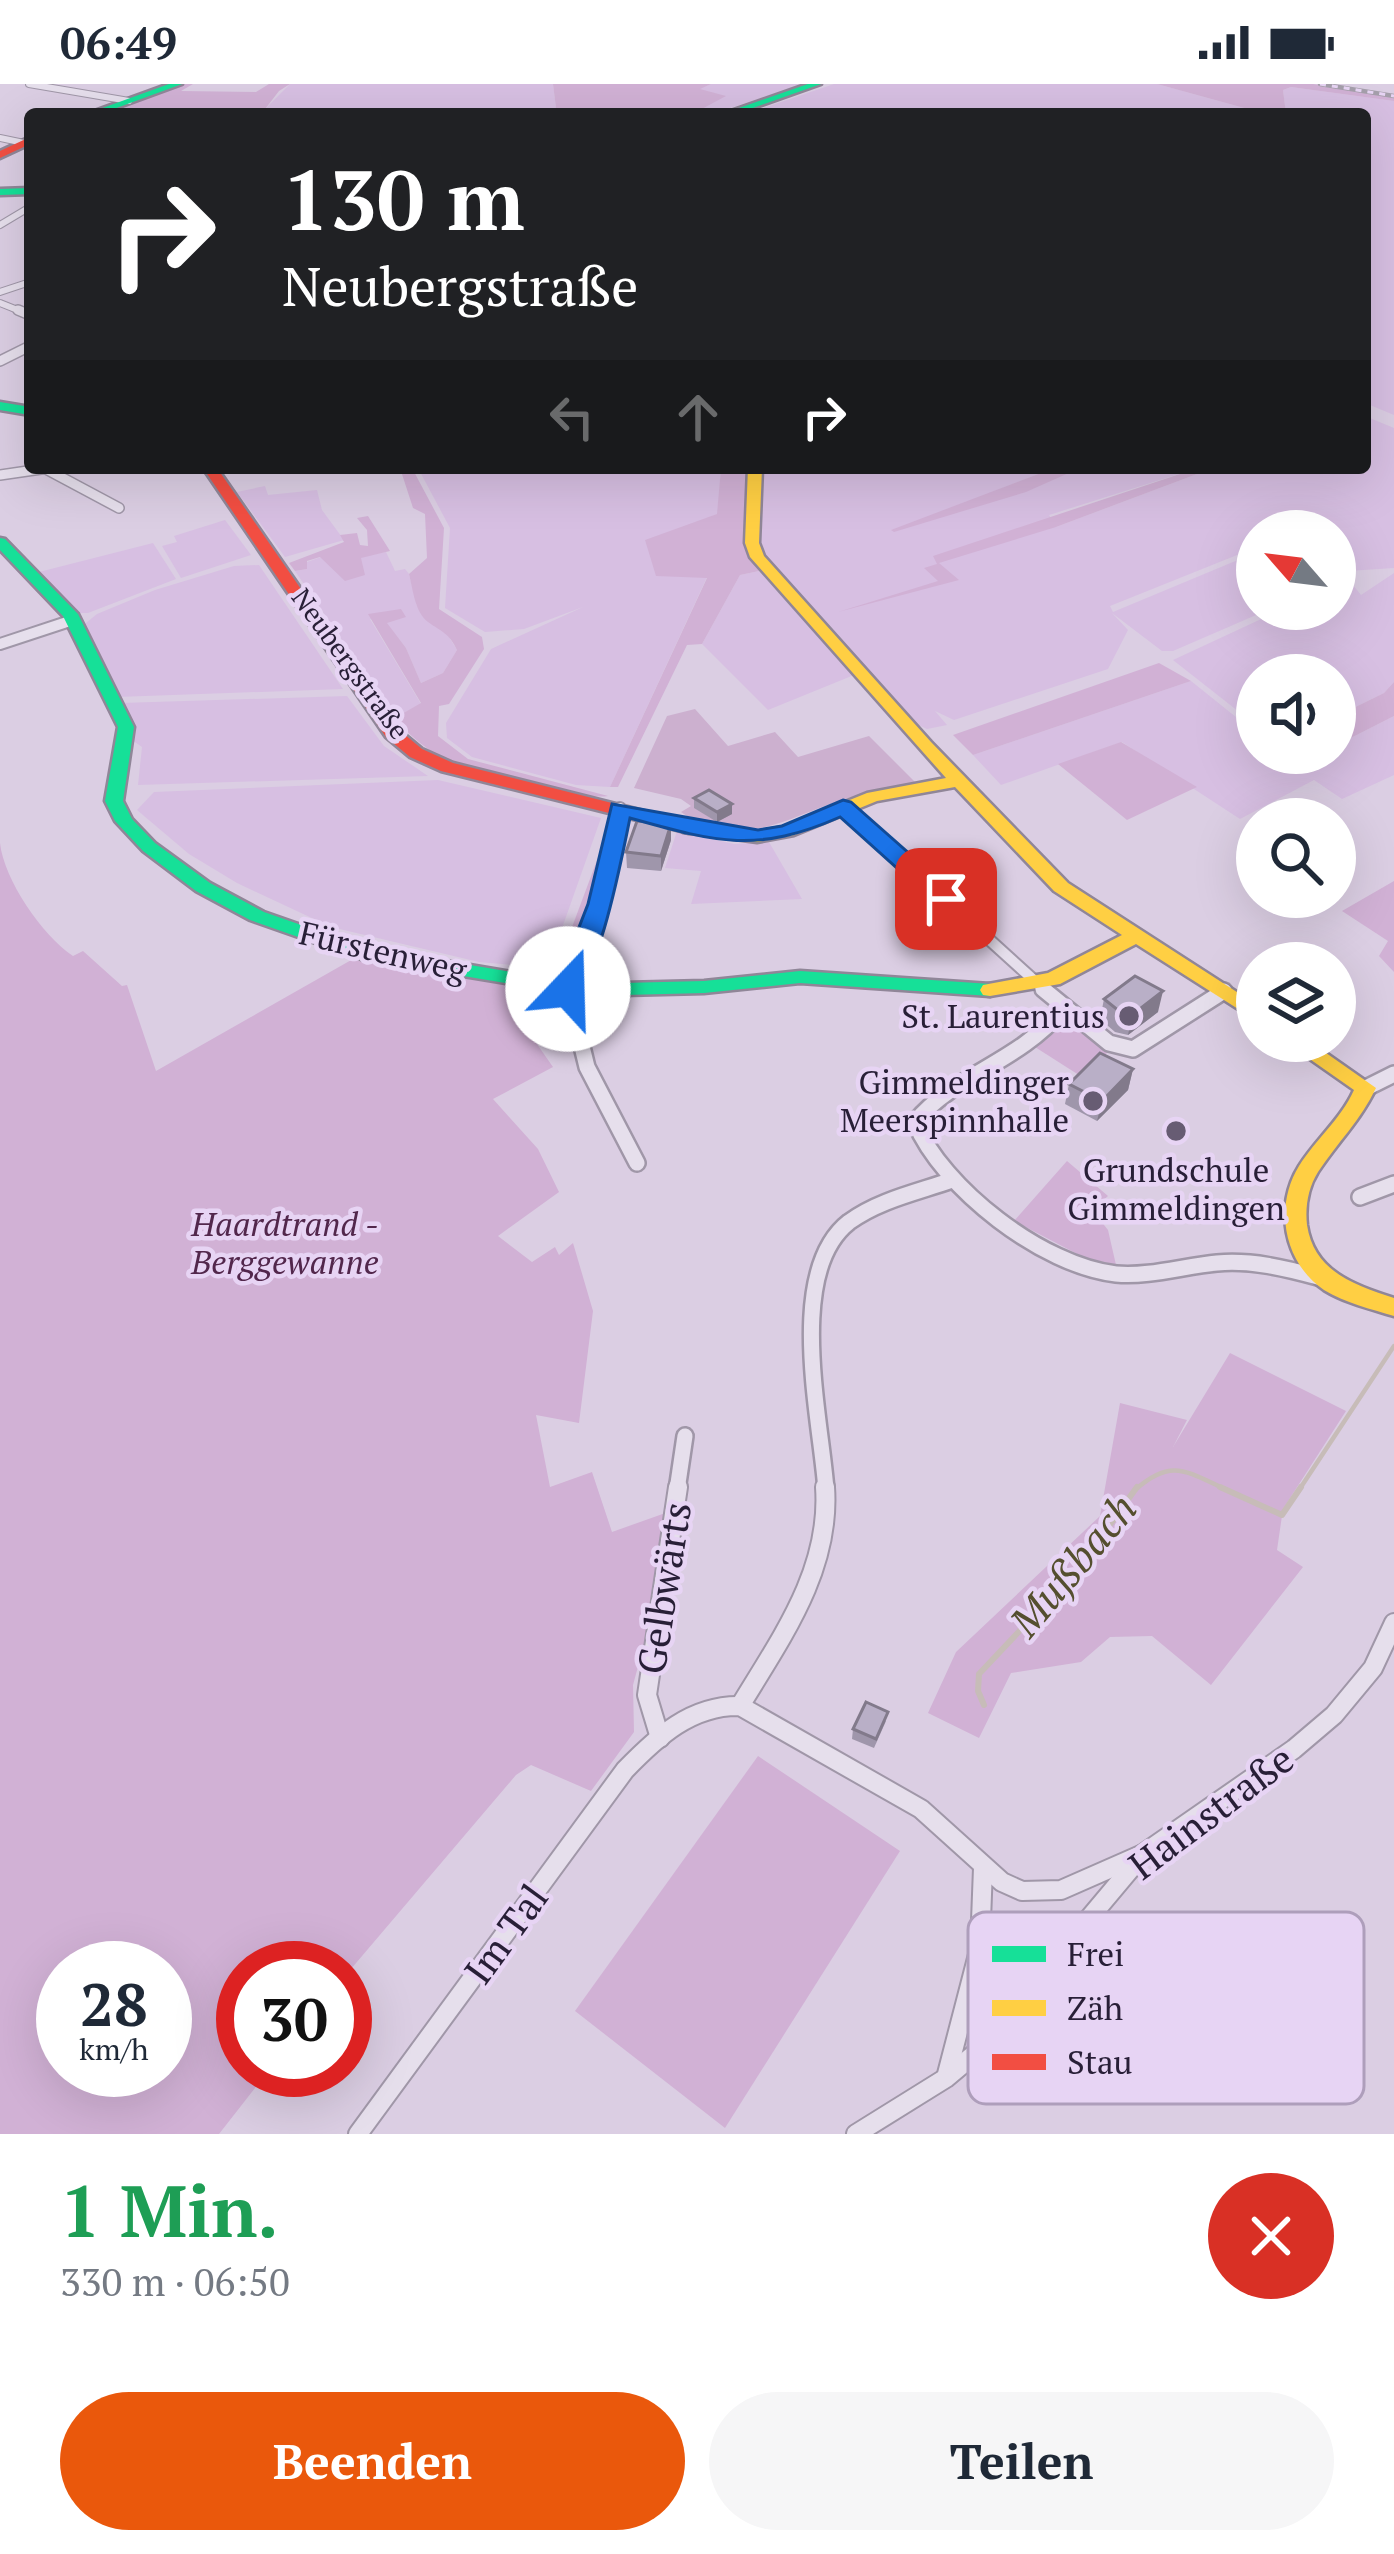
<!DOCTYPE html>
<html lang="de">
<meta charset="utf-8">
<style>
body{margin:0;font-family:"PT Serif",serif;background:#f6f6f7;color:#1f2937;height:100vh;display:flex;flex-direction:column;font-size:45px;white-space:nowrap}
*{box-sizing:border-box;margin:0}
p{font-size:39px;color:#747a83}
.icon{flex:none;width:66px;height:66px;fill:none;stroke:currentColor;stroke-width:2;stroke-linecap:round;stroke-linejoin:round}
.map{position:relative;height:2050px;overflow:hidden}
.side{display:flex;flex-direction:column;background:#fff;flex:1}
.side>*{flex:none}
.hud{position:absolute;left:24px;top:24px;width:1347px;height:366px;border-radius:12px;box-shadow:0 12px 48px #0002;background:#202124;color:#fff;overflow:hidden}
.needle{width:78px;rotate:298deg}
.fabs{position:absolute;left:1236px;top:426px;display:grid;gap:24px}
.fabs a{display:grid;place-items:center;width:120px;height:120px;border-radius:50%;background:#fff;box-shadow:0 12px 48px #0002;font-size:60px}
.speed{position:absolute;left:36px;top:1857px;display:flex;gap:24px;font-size:60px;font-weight:700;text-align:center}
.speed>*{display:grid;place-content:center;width:156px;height:156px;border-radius:50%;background:#fff;box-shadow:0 12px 48px #0002;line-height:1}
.speed small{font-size:30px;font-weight:400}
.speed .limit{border:18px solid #d22;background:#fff;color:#111}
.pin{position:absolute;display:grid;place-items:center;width:102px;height:102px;color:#fff;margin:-51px;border-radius:24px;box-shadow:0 6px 18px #0006}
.me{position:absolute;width:132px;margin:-66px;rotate:21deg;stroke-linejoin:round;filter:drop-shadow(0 0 9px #0008)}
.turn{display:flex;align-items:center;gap:42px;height:252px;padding:0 60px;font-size:54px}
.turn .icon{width:156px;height:156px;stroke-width:2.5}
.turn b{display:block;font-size:84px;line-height:102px}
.lanes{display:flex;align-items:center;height:114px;padding:0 60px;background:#0003;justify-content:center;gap:60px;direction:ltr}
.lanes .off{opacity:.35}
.round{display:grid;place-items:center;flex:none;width:126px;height:126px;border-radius:63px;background:#f6f6f7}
.summary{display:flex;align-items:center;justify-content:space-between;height:204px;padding:0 60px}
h1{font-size:72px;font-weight:700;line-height:90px;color:#1e9e55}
.button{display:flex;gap:24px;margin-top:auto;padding:24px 60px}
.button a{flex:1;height:138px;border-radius:72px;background:#ea580c;color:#fff;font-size:48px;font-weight:700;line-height:138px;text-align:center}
.button a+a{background:#f6f6f7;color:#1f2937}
.status{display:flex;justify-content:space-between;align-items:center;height:84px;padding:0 60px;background:#fff;direction:ltr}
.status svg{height:33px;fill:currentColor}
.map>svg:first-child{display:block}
.farmland{fill:#d7bfe2}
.green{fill:#d1b1d5;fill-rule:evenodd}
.cemetery{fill:#ccb0cf}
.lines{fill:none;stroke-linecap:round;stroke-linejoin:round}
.stream-far1{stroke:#c7bcb8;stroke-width:4.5}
.stream{stroke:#c7bcb8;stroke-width:6}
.street-far4-casing{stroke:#a097a8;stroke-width:8}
.street-far3-casing{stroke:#a097a8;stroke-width:12}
.street-far2-casing{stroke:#a097a8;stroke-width:14}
.street-far1-casing{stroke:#a097a8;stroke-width:20}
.street-casing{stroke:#a097a8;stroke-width:22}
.fast-casing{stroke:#908698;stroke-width:5}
.slow-casing{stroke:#908698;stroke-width:5}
.jam-casing{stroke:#908698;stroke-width:5}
.street-far4{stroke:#e6dfec;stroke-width:6}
.street-far3{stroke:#e6dfec;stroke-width:9}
.street-far2{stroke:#e6dfec;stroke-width:10}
.street-far1{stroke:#e6dfec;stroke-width:15}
.street{stroke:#e6dfec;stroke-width:18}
.fast{fill:#16e098;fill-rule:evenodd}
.slow{fill:#ffcf43;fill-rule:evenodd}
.jam{fill:#f24e42;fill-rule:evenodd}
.rail-casing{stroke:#a59fab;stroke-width:4.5}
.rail{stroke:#e7d4f4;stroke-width:3;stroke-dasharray:6;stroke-linecap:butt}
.wall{fill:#9f96ab}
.shaded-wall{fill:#827a8b}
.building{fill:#b9afc7;stroke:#827a8b;stroke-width:3}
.route{fill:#1a73e8;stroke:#114b97;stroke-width:3}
.poi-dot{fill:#675c73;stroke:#e7d4f4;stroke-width:4.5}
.labels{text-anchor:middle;stroke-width:9;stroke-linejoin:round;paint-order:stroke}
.far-street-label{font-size:27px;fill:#281f37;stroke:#e7d4f4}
.street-label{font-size:33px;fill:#281f37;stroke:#e7d4f4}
.poi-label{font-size:33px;fill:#281f37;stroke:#e7d4f4;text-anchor:end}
.park-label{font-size:33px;font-style:italic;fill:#52274c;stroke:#e7d4f4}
.near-street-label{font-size:39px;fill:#281f37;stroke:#e7d4f4}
.near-water-label{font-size:42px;font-style:italic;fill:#554f2f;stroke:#e7d4f4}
.key{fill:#e7d4f4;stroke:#ae9ebb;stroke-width:3}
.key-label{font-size:33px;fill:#281f37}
</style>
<div class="status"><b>06:49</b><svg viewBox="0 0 49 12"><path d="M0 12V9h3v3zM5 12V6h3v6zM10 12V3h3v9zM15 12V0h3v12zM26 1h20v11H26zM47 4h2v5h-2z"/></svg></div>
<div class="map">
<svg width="1394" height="2050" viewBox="0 0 1394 2050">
<rect width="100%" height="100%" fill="#dbcee3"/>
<g class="farmland">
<polygon points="290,0 553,0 556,24 552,30 261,29"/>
<polygon points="711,0 804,0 712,30 640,30 724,12 698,5"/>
<polygon points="834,0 1157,0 1266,30 746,30"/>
<polygon points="1291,3 1394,17 1394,331 1365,319 1365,30 1286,30 1283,6"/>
<polygon points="1365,332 1394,344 1394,484 1348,487 1335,477 1335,447 1257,447 1257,463 1110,522 1113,528 1257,468 1257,525 1270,525 1173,567 1162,567 1112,529 1128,546 1108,585 954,636 935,627 947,641 927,645 912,638 759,467 759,384 1054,384 1000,405 1032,402 1080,384 1198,384 1049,431 1056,443 1213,384 1365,384"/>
<polygon points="418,384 721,384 718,430 656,454 656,491 707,493 610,703 576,701 472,673 447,654 446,639 491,565 583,523 524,545 485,548 445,524 450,444"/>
<polygon points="265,402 268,411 317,406 322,426 344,456 285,473 237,408"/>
<polygon points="225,436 251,471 181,494 162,462 177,458 174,452"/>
<polygon points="153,459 176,495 88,529 78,529 39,488"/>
<polygon points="386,468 395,487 405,485 409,490 417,522 444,545 457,566 443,589 421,599 406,564 386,539 370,535 421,620 395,634 295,487 307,485 307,478 321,473 360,473"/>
<polygon points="259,481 343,605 117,613 81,543 97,530 155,506 234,482"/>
<polygon points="759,487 794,526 854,591 768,626 702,560 740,491"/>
<polygon points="1394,489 1394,598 1384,609 1335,633 1335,591 1257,591 1257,642 1173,576 1283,525 1335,525 1335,503 1353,501 1361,511"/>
<polygon points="1191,597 1257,650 1257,669 1281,669 1296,681 1321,669 1335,669 1335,662 1394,632 1394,691 1342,715 1314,696 1240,735 1122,658 1001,701 973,671"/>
<polygon points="347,612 384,662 428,692 138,701 142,663 132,656 121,619"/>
<polygon points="438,696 601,734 550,878 534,883 479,878 331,843 237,799 189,770 137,726 154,708"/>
<polygon points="677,747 734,760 769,758 802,815 691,820 701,787 665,784"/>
</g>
<g class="green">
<polygon points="182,0 193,0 181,7 256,8 269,0 290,0 279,7 262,29 317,30 241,30 243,27 126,24 95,30"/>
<polygon points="553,0 711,0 700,5 726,12 698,27 552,30 556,24"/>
<polygon points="1157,0 1313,0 1394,13 1394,17 1291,3 1283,6 1286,30 1266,30"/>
<path d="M400,384H412L444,444L439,525L482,553L484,565L449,620L439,622L438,652L468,675L608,712C577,717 468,687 439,672C422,662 408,650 395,634L421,619L368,530L401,525L406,533L387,539L406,564L421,599L443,589L457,566C449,549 442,548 428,538C415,528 413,506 409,490L427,474L425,430L413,424Z"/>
<polygon points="721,384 750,384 750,472 759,487 740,491 702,560 687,561 618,703 610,703 707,494 656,492 645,456 717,430"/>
<polygon points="1054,384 1080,384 1026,408 894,448 891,446"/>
<polygon points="1198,384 1213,384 1056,443 939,479 959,496 838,528 938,497 924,484 937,480 933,472"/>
<polygon points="368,432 390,467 361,474 365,491 345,497 320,473 307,477 307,485 295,487 289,479 344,458 340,451 357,449 360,461 368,462 367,446 357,434"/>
<polygon points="1159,579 1191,597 973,671 953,651"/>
<polygon points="1394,598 1394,632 1335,662 1335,633 1384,609"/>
<polygon points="1121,658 1197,703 1127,736 1058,680"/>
<polygon points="612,736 608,777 564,896 529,895 532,888 559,878"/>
<path d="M0,759C4,796 42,851 73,872L83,867L122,902L127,901L156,987L360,871L547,907L556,912L574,944L532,953L553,983L493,1015L538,1065L559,1108L498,1152L532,1178L555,1163L559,1171L573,1159L593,1227L579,1339L536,1331L550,1403L592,1388L612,1448L671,1427L653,1527L633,1601L634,1648L591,1707L531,1681L516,1691L345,1892V1884H243V1986H269L219,2050H0ZM63,1884H165V1986H63Z"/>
<polygon points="1394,797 1394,888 1379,872 1388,857 1342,827"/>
<polygon points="1064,935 1110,966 1082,993 1035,963"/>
<polygon points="1067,1077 1108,1112 1098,1121 1097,1132 1108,1146 1116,1181 1085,1174 1014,1137"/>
<polygon points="1230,1269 1346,1327 1283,1425 1277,1466 1303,1483 1211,1601 1152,1552 1110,1553 1081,1578 1011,1589 979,1654 928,1629 956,1568 1100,1432 1120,1319 1187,1336 1173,1363"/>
<polygon points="758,1672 900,1767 725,2044 575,1927"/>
</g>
<path class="cemetery" d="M695,625L728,662L775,648L798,673L869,652L916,699C892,704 866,708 842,716C788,733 737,769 681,728L691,722L681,715L634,704L667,632Z"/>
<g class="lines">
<g class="stream-far1">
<path d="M1135,1406C1172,1373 1187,1388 1227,1406"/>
<polyline points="1299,1406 1394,1262"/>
</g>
<g class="stream">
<polyline points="1220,1403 1282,1431 1301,1403"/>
<polyline points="984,1621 978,1607 979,1590 1077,1486 1137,1403"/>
</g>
<g class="street-far4-casing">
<g id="street-far4">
<polyline points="29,0 129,17"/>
<polyline points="0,54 24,59"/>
<polyline points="0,141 30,123"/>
<polyline points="0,208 30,198"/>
<polyline points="0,219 25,229"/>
</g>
</g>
<g class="street-far3-casing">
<g id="street-far3">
<polyline points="18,226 30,231"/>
<polyline points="0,277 30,262"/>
<polyline points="46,385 119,424"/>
<polyline points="0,391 48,384"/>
</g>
</g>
<g class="street-far2-casing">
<g id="street-far2">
<polyline points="0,560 73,536"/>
<polyline points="843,723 1047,908"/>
<polyline points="569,908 600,821 620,724"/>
</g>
</g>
<g class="street-far1-casing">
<g id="street-far1">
<polyline points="568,905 587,983 637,1079"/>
<polyline points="1043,905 1109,959 1133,965 1224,907"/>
<path d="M1064,924C1017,980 956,989 915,1038C942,1104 1043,1182 1116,1190C1149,1193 1184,1182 1217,1179C1252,1176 1285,1184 1318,1193"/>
<polyline points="1366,1004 1394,990"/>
<polyline points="1360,1113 1394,1100"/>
<polyline points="677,1406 685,1352"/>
<path d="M826,1406C821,1335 785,1188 849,1138C879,1116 918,1108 952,1096"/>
</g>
</g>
<g class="street-casing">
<g id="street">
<path d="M740,1622C781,1554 831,1486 825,1403"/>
<polyline points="660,1654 647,1611 678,1403"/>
<polyline points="947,1990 980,1863 983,1784"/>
<path d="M358,2050L625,1686C657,1653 691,1621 740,1622L921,1725L1002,1798L1022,1807L1061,1806L1143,1770"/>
<polyline points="856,2050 946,1994 977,1968 1143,1770 1294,1665 1334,1631 1373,1584 1394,1539"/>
</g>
</g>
<g class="fast-casing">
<g id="fast">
<polygon points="169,0 182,0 100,30 86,30"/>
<polygon points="808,0 821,0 736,30 722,30"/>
<polygon points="30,104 30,110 0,111 0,105"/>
<polygon points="0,318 30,323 30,331 0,326"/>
<polygon points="0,454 5,455 78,530 134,643 123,717 132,735 155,759 210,799 264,828 364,863 583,900 704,897 800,887 990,900 1000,906 990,912 800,899 704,909 583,912 361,875 250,836 196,807 143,767 115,737 105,717 118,643 63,532 0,466"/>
</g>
</g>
<g class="slow-casing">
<g id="slow">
<polygon points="748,384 762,384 759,459 764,472 931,658 1068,799 1257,921 1257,937 1136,860 1060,900 990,912 983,911 980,906 983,901 1048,889 1122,851 1054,807 955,703 877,717 794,751 757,758 683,748 683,740 689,739 757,748 783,743 867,709 946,694 750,473 745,459"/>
<path d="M1284,957H1309L1376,1004C1361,1036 1337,1059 1318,1088C1308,1104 1305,1123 1307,1141C1314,1188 1355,1201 1394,1214V1232C1371,1225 1345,1219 1324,1206C1283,1178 1274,1122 1299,1082C1316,1055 1341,1035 1354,1006Z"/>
</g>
</g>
<g class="jam-casing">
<g id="jam">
<polygon points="30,53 30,60 0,74 0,67"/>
<polygon points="203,384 217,384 398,645 422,665 453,679 695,740 695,748 689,749 441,687 410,673 386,653"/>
</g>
</g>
<use href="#street-far4" class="street-far4"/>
<use href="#street-far3" class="street-far3"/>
<use href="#street-far2" class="street-far2"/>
<use href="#street-far1" class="street-far1"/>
<use href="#street" class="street"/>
<use href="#fast" class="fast"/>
<use href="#slow" class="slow"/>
<use href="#jam" class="jam"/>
<g class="rail-casing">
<polyline id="rail" points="1320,0 1394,12"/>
</g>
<use href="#rail" class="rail"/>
</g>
<g class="wall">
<polygon points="694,714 732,720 732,730 717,738 694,724"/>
<polygon points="671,756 661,787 627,784 626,768"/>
<polygon points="1104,915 1158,928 1128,951 1115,948 1100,935"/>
<polygon points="1133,985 1128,1006 1097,1037 1065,1020 1069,1000"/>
<polygon points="886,1637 874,1664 852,1655 853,1645"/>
</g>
<g class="shaded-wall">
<polygon points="732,720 732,730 717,738 717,728"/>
<polygon points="671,740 671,756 661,787 661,772"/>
<polygon points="1163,907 1158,928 1128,951 1132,931"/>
<polygon points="1133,985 1128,1006 1097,1037 1102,1017"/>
</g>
<g class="building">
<polygon points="709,706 732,720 717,728 694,714"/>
<polygon points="637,737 671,740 661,772 626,768"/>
<polygon points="1135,892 1163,907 1132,931 1119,927 1104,915"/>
<polygon points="1100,969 1133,985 1102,1017 1069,1000"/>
<polygon points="866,1618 888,1628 876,1655 853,1645"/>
</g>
<path class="route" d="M843,716L851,718L955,810V821H938L840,733C756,770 716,758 630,734C623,767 598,904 568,914L559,911L555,905L588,820L612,720L758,746L782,742Z"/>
<g class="poi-dot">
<circle cx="1129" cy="932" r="12"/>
<circle cx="1093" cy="1017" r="12"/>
<circle cx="1176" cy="1047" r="12"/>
</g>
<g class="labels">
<g class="far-street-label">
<text transform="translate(350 580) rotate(54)" y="9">Neubergstraße</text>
</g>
<g class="street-label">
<text transform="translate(383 867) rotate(13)" y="12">Fürstenweg</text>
</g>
<g class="poi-label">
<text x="1105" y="944">St. Laurentius</text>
<text x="1069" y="1010">Gimmeldinger<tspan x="1069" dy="38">Meerspinnhalle</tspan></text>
<text x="1176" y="1098" text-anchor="middle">Grundschule<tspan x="1176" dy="38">Gimmeldingen</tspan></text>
</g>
<g class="park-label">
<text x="285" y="1152">Haardtrand -<tspan x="285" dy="38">Berggewanne</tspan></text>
</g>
<g class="near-street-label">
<text transform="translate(664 1504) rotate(-81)" y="14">Gelbwärts</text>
<text transform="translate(1211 1728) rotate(-37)" y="14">Hainstraße</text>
<text transform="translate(506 1850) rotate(-54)" y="14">Im Tal</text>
</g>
<g class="near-water-label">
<text transform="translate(1073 1481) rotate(-50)" y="15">Mußbach</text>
</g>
</g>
<rect x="968" y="1828" width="396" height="192" rx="18" class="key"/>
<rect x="992" y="1862" width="54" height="16" fill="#16e098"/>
<rect x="992" y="1916" width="54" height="16" fill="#ffcf43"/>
<rect x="992" y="1970" width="54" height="16" fill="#f24e42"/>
<g class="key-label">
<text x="1067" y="1882">Frei</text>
<text x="1067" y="1936">Zäh</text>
<text x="1067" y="1990">Stau</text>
</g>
</svg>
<div class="fabs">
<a><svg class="needle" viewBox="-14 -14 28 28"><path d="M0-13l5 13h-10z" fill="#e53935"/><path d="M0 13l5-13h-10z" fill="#747a83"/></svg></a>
<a><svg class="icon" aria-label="sound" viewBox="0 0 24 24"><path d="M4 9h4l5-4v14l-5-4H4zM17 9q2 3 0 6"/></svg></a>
<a><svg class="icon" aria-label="search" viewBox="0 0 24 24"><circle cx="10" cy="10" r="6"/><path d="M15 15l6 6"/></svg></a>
<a><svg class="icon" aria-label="layers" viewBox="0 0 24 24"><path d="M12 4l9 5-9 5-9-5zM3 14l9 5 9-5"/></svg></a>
</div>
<div class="speed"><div>28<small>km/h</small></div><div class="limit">30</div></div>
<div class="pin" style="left:946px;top:815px;background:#d93025"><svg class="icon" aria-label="arrive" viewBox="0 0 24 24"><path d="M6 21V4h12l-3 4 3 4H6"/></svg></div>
<svg class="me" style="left:568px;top:905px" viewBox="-20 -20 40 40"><circle r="19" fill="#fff"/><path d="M0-13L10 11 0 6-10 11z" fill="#1a73e8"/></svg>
<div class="hud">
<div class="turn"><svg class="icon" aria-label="right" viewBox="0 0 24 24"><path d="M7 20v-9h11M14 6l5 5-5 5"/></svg><div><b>130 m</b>Neubergstraße</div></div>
<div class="lanes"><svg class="icon off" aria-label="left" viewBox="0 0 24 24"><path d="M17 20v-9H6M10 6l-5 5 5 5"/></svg><svg class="icon off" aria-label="ahead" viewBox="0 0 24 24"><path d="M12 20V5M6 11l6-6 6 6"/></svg><svg class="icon" aria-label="right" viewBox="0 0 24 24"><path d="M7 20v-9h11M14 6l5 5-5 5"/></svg></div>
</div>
</div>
<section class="side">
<div class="summary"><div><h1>1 Min.</h1><p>330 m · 06:50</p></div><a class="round" style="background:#d93025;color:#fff"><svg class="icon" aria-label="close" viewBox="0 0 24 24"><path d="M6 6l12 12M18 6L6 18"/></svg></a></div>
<div class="button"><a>Beenden</a><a>Teilen</a></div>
</section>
